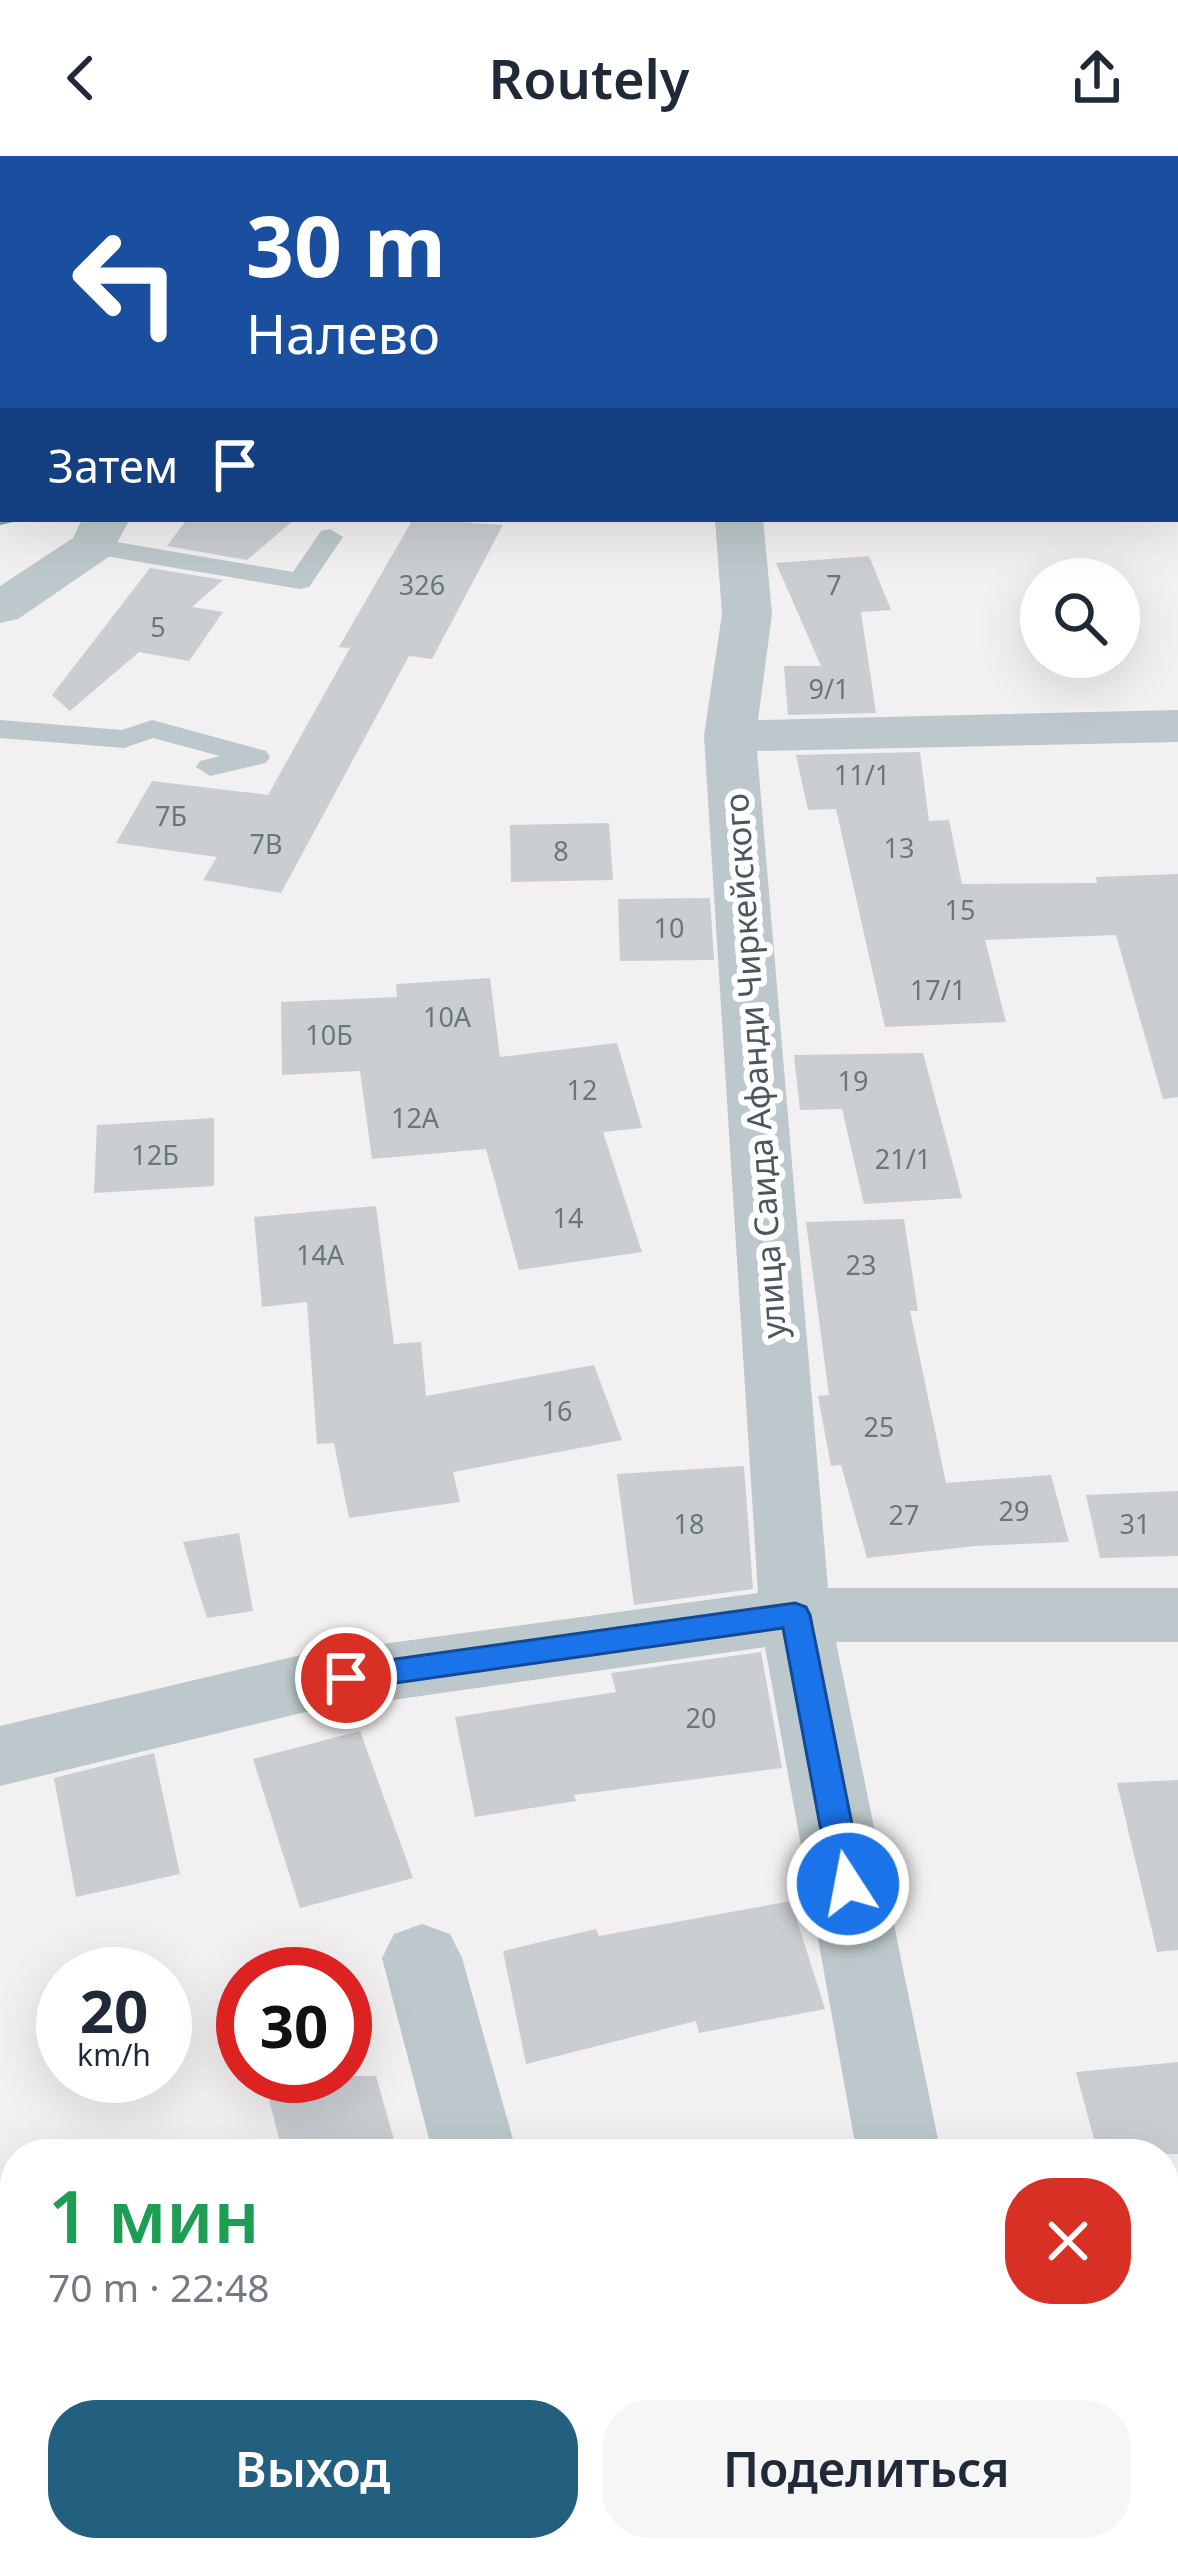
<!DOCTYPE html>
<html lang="ru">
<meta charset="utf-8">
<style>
body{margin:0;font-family:"Noto Sans",sans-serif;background:#f6f6f7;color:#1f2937;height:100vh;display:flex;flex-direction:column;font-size:45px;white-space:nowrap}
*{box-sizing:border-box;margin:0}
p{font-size:39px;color:#747a83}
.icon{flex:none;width:66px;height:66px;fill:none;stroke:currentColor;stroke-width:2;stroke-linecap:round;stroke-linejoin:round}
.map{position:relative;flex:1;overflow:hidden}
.panel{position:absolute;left:0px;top:1983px;width:1179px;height:423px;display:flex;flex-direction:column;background:#fff;border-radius:48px 48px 0 0;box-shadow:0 12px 48px #0002}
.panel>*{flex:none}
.guide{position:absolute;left:0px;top:0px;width:1179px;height:366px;box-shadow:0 12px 48px #0002;background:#1a4fa0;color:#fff;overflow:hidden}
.buttons{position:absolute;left:1020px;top:402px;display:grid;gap:24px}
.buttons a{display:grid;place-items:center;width:120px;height:120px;border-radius:50%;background:#fff;box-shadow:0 12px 48px #0002;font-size:60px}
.speed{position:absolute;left:36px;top:1791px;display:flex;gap:24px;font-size:60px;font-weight:700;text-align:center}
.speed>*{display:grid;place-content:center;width:156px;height:156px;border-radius:50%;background:#fff;box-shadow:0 12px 48px #0002;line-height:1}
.speed small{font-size:30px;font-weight:400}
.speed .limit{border:18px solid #d22;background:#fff;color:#111}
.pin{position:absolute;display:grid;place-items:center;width:102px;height:102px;color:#fff;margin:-51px;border:6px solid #fff;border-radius:50%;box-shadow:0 3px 12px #0007}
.me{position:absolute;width:132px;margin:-66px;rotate:349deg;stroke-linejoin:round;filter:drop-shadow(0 0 9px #0008)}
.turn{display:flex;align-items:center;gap:42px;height:252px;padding:0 48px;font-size:54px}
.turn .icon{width:156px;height:156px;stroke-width:2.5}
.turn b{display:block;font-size:84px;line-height:102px}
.then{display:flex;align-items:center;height:114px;padding:0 48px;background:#0003;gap:24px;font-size:45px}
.round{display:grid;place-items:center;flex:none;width:126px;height:126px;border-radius:48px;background:#f6f6f7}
.head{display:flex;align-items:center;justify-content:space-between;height:204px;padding:0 48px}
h1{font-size:72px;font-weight:600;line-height:90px;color:#1e9e55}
.cta{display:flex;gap:24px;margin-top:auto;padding:24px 48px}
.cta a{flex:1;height:138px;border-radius:48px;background:#235f7e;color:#fff;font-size:48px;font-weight:600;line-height:138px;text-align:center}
.cta a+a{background:#f6f6f7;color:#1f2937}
header{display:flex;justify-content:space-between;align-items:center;height:156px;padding:0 48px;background:#fff;font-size:54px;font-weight:600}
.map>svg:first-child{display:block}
.commercial{fill:#e9e3dd}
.building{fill:#caced2}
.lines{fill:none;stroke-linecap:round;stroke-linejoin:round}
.trunk-casing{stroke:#779aa6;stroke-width:4}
.service{fill:#bcc8cb;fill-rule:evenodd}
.minor{fill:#bcc8cb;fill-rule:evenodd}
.secondary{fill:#bac8cd;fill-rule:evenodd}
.trunk{fill:#9ebac3;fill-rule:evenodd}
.route{fill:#1a73e8;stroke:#114b97;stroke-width:3}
.labels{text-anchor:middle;stroke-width:12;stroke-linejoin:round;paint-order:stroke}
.number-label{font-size:27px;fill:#69767a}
.street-label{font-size:33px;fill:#49585c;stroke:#fff}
</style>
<header><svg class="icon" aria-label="back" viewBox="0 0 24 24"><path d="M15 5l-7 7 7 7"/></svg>Routely<svg class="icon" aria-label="share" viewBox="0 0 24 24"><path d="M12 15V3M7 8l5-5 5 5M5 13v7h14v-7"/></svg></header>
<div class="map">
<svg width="1178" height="2405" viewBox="0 0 1178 2405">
<rect width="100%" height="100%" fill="#f2f0f0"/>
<polygon class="commercial" points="14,0 1063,0 3,3 0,135 0,3"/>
<g class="building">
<polygon points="187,363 295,363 247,404 167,390"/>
<polygon points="413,363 503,369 432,503 409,500 281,737 203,724 217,701 116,687 152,625 268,639 350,492 339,491"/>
<polygon points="869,400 891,454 861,456 876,557 788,559 784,510 821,510 776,407"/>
<polygon points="150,412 223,424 192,451 223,456 189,505 139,496 70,555 52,539"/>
<polygon points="920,596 929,665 949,664 962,728 1097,727 1096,721 1178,718 1178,941 1163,943 1116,779 985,784 1006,866 885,871 836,653 808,654 796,599"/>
<polygon points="609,667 613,724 511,726 510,669"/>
<polygon points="710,742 714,804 620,805 618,743"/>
<polygon points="490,822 500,901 617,887 642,972 603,976 642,1096 519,1114 486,993 372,1003 360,915 282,919 281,846 397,841 396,828"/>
<polygon points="923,897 962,1042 864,1048 842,953 800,954 794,899"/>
<polygon points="214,962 214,1030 94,1037 97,969"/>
<polygon points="376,1050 394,1188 421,1186 426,1240 594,1209 622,1284 453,1316 460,1346 349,1362 334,1287 317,1288 307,1146 262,1151 254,1061"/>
<polygon points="904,1063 918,1155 910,1155 946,1327 1051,1319 1069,1386 976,1390 867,1402 841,1309 831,1310 818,1240 829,1239 806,1066"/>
<polygon points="744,1310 753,1433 634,1449 617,1318"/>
<polygon points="1178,1335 1178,1400 1100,1402 1086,1339"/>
<polygon points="239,1377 253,1455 207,1462 183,1386"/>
<polygon points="761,1496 782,1612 574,1639 576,1645 475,1661 455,1561 616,1536 611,1517"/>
<polygon points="360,1575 413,1722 300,1752 253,1603"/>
<polygon points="154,1597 180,1718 76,1741 54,1622"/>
<polygon points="1178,1624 1178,1794 1157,1796 1117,1627"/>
<polygon points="791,1745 825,1853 699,1877 696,1865 526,1908 503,1795 596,1773 599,1780"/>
<polygon points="1178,1906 1178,1998 1098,1998 1076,1916"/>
<polygon points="263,1920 376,1920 398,1998 283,1998"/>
</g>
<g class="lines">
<g class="trunk-casing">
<g id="trunk">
<polygon points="1073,0 1125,0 1071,3"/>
<rect x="1176" y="73" width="2" height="24"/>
<rect x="0" y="128" width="3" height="26"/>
<polygon points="3,338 3,363 17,363 0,367"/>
</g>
</g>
<g class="service">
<polygon points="330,373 343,381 309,431 300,433 93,398 80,390 93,382 293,416 321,375"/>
<polygon points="0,564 122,574 152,564 266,595 270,601 266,607 210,620 196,611 200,605 220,600 153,582 124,592 0,582"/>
</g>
<g class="minor">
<polygon points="349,0 396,0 398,3 351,3"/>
<rect x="1176" y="179" width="2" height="29"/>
<polygon points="82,363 130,363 110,400 18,463 0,467 0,430 73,382"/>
<polygon points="715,363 763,363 772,458 758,564 1178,554 1178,586 757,595 828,1432 1178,1432 1178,1486 836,1486 941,1998 857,1998 765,1491 301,1557 0,1630 0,1570 301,1499 758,1437 704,580 722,458"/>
<polygon points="422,1768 450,1778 462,1802 517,1998 433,1998 382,1802 394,1778"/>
<polygon points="533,2391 625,2391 629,2405 537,2405"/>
</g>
<g class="secondary">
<polygon points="1178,1 1178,25 1176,25 1176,3 1168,3"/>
<rect x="0" y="160" width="3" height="26"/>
<polygon points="3,299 3,327 0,328 0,300"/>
</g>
<use href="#trunk" class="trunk"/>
</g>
<polygon class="route" points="795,1447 806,1451 810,1459 864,1728 859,1738 848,1742 836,1738 831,1728 783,1472 346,1534 335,1530 331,1522 335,1514 346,1510"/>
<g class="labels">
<g class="number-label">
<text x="422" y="439">326</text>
<text x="834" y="439">7</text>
<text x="158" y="481">5</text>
<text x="829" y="543">9/1</text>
<text x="862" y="629">11/1</text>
<text x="171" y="670">7Б</text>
<text x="266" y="698">7В</text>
<text x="899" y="702">13</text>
<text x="561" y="705">8</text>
<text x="960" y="764">15</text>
<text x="669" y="782">10</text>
<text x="938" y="844">17/1</text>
<text x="447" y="871">10А</text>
<text x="329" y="889">10Б</text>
<text x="853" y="935">19</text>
<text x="582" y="944">12</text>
<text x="415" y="972">12А</text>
<text x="155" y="1009">12Б</text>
<text x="903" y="1013">21/1</text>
<text x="568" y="1072">14</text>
<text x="320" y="1109">14А</text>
<text x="861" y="1119">23</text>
<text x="557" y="1265">16</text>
<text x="879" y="1281">25</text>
<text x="1014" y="1365">29</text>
<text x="904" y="1369">27</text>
<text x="689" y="1378">18</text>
<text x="1135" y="1378">31</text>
<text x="701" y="1572">20</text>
</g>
<g class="street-label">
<text transform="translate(755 910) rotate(-94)" y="12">улица Саида Афанди Чиркейского</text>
</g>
</g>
</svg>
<div class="buttons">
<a><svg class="icon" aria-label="search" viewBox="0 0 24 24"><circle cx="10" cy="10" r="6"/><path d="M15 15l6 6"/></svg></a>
</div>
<div class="speed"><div>20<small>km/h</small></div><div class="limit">30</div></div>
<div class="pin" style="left:346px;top:1522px;background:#d93025"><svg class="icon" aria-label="arrive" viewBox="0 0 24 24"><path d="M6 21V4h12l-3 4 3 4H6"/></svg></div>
<svg class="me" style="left:848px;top:1728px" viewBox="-20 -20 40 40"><circle r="17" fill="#1a73e8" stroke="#fff" stroke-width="3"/><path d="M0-11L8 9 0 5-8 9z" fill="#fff"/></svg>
<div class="guide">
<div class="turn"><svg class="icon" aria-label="left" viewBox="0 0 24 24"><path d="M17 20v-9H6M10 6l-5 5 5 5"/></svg><div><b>30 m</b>Налево</div></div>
<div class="then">Затем<svg class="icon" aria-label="arrive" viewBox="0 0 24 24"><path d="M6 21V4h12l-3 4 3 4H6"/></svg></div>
</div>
<section class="panel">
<div class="head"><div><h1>1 мин</h1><p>70 m · 22:48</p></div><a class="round" style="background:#d93025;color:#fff"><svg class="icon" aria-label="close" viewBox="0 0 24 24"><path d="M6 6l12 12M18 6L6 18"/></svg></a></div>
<div class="cta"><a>Выход</a><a>Поделиться</a></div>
</section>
</div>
